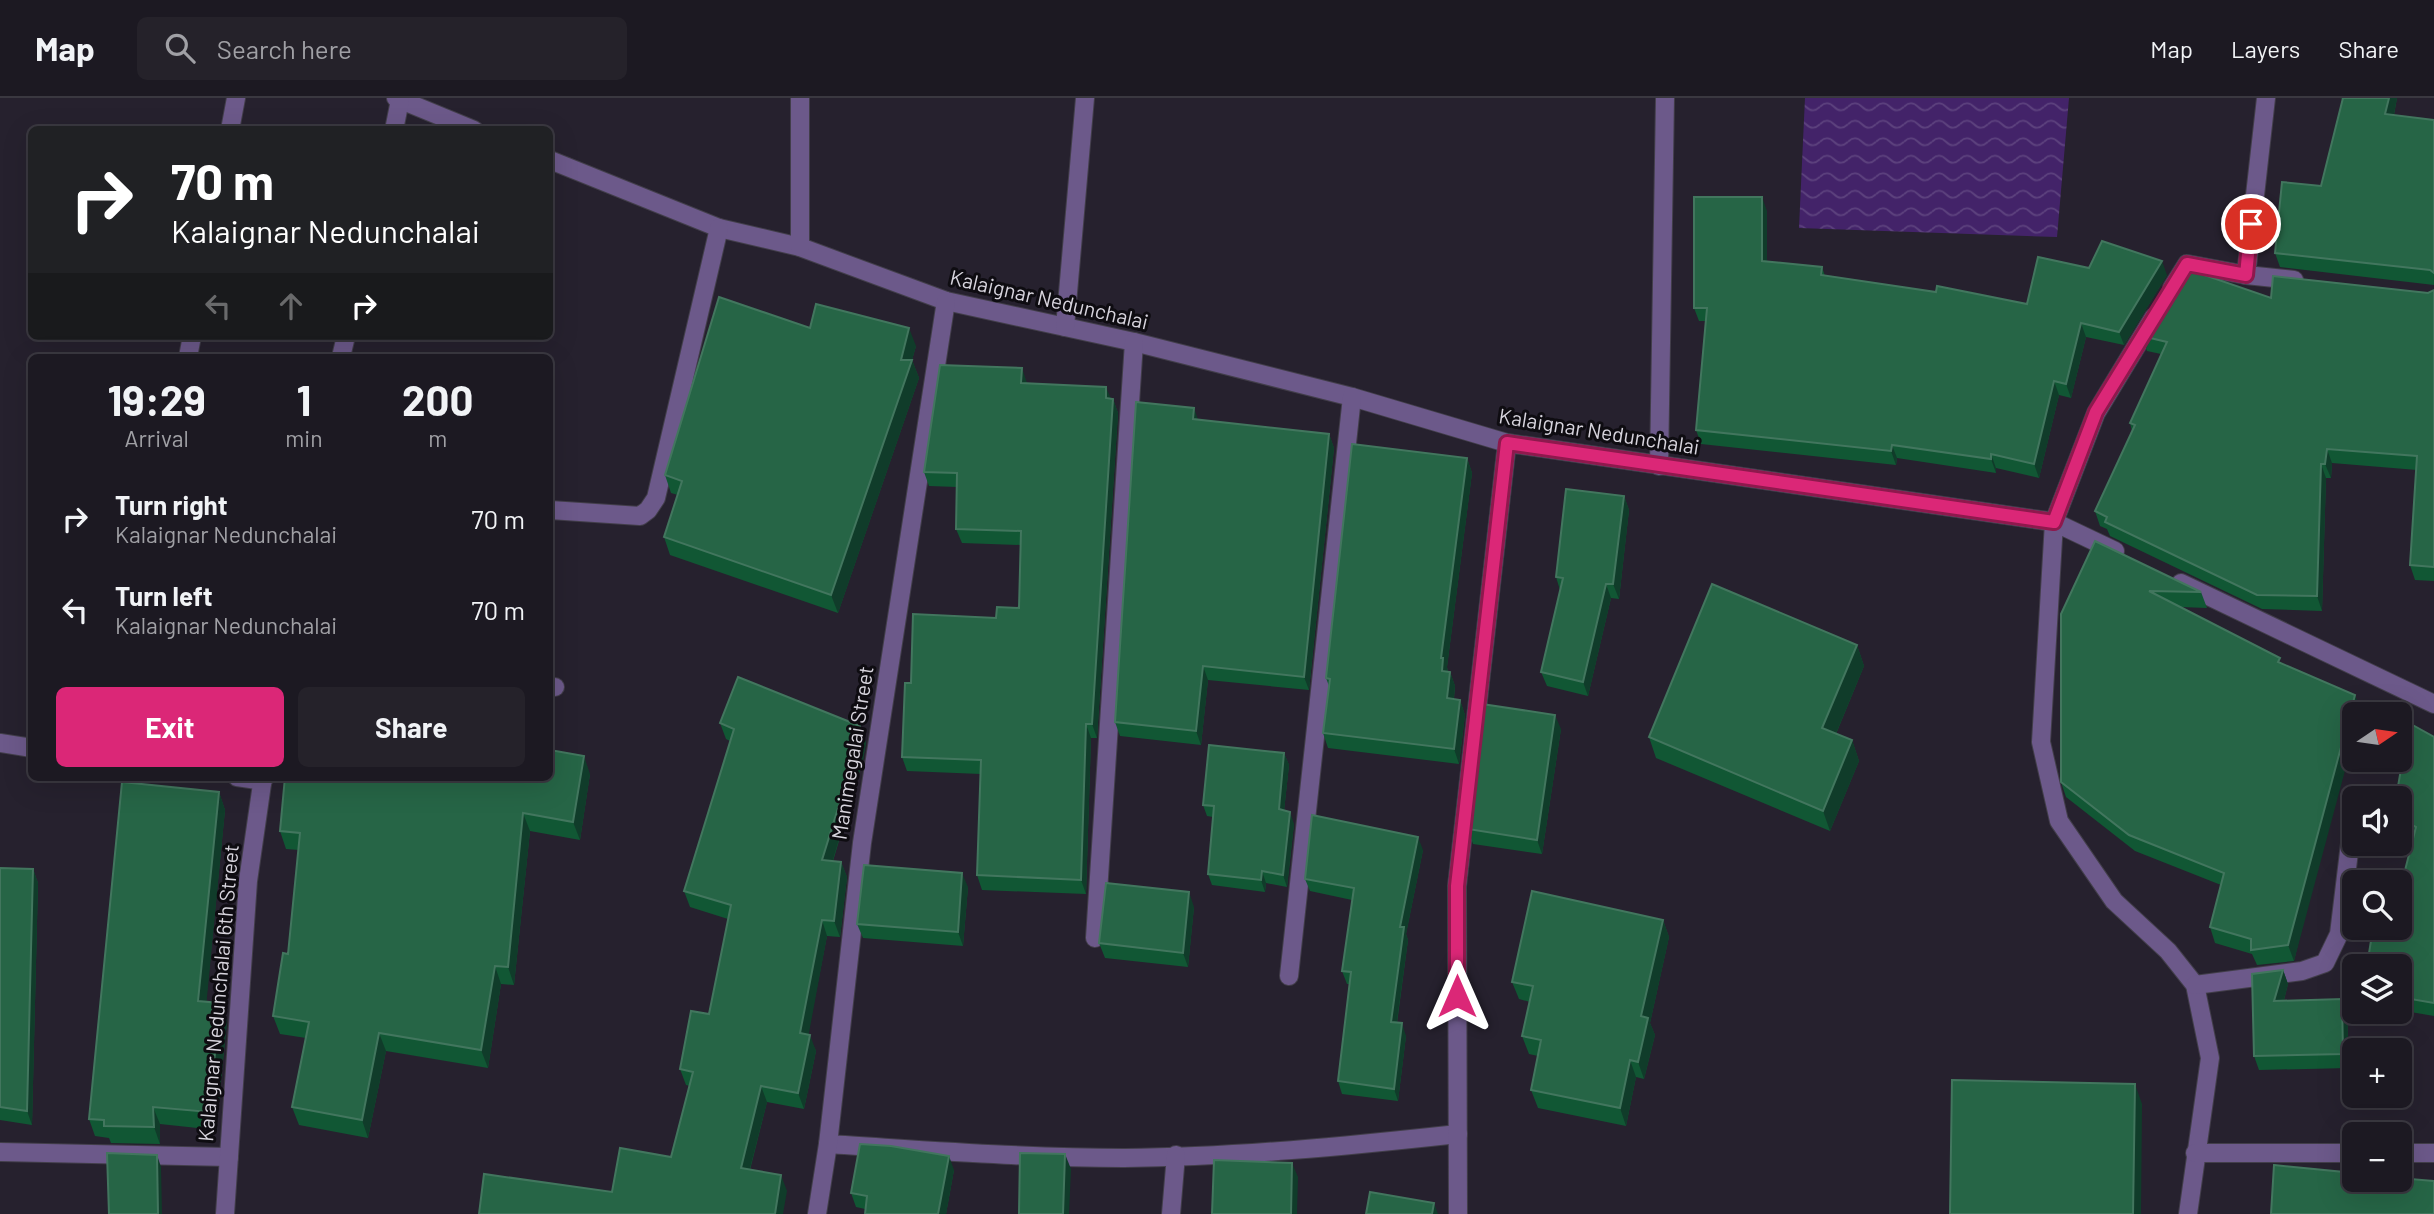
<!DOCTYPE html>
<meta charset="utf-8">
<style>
body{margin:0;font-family:Barlow,sans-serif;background:#25222a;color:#f1f3f6;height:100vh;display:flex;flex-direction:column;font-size:26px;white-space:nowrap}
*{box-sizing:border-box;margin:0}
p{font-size:23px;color:#a0a0a5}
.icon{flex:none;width:38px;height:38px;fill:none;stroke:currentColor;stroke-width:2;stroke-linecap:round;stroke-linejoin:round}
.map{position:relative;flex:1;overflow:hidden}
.sheet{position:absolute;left:28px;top:256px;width:525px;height:427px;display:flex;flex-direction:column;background:#1c1922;border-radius:10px;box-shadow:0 7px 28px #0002,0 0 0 2px #3a3840}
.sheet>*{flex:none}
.top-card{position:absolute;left:28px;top:28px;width:525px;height:214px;border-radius:10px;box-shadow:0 7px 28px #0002,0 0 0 2px #3a3840;background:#202124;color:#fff;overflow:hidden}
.needle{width:46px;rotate:77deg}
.controls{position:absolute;left:2342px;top:604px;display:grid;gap:14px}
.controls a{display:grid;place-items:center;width:70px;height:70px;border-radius:10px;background:#1c1922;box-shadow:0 7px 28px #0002,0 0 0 2px #3a3840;font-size:35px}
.pin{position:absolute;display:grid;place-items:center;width:60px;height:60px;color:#fff;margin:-30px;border:4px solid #fff;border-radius:50%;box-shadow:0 2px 7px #0007}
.me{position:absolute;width:77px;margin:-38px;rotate:0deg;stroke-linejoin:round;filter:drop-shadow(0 0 5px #0008)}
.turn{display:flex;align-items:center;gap:24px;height:147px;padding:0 28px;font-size:32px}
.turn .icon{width:91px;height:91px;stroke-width:2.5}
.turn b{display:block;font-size:49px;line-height:60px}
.lanes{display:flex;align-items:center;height:66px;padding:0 28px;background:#0003;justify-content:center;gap:35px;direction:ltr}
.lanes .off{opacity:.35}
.eta{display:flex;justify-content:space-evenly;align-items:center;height:119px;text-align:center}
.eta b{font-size:42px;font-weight:700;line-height:49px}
.cta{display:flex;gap:14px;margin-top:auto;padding:14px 28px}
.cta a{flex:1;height:80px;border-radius:10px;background:#db2777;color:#fff;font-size:28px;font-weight:700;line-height:80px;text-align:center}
.cta a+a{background:#25222a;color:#f1f3f6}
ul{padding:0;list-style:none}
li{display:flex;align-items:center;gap:21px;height:91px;padding:0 28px}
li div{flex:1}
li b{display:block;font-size:26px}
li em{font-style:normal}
header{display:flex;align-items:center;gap:42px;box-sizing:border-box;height:98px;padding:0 35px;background:#1c1922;border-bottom:2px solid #3a3840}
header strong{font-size:33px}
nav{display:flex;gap:38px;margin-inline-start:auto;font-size:24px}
.search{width:490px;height:63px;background:#25222a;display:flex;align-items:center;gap:18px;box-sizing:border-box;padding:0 24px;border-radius:10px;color:#a0a0a5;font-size:26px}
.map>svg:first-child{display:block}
.water{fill:url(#water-waves)}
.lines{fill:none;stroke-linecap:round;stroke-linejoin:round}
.minor-casing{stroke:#423e4a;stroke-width:20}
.minor{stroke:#6c598a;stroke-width:18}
.wall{fill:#115734}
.shaded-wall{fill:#103c2a}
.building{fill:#266546;stroke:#42765e;stroke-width:2}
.route-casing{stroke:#8e194d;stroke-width:18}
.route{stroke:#db2777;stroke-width:12}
.labels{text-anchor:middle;stroke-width:6;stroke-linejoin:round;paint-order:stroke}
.street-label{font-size:21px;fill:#d7d4dd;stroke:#0e0c11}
</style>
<header>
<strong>Map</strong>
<div class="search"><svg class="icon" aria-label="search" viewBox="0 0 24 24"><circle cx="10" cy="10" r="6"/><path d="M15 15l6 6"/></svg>Search here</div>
<nav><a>Map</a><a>Layers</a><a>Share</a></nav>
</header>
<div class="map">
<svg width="2434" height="1116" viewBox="0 0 2434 1116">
<defs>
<pattern id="water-waves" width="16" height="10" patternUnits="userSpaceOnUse" patternTransform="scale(1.75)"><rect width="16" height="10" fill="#432369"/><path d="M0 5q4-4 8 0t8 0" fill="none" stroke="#5d427e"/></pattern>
</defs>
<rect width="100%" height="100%" fill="#26212e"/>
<polygon class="water" points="1805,0 2069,0 2057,139 1799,130"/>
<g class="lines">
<g class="minor-casing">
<g id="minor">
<polyline points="396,0 474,32"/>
<polyline points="230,32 236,0"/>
<polyline points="394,32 400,2"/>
<polyline points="550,62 719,130 800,149 946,203 1134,244 1352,299 1507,345 2054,424 2096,315 2154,219"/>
<polyline points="800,149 800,0"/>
<polyline points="2246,177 2266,0"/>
<polyline points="2172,190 2187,166 2246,177 2294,182"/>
<polyline points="1065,229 1085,0"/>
<polyline points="188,259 192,238"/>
<polyline points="341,259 346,238"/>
<polyline points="1659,368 1665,0"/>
<polyline points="550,412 640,418 648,412 656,400 719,130"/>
<polyline points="2115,453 2054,424 2041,644 2059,723 2114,803 2168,853 2195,887 2210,960 2188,1116"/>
<polyline points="2181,485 2434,606"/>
<polyline points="550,589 555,589"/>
<polyline points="0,645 32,650"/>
<polyline points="237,679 263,683"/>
<polyline points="1095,840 1134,244"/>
<polyline points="1289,878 1352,299"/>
<polyline points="2195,887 2302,873 2325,865 2339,836 2352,729"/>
<path d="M828,1046C926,1052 1026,1060 1124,1060C1235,1059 1348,1048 1458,1036"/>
<polyline points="0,1054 229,1059"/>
<polyline points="2195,1055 2354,1055"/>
<polyline points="2399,1055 2434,1055"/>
<polyline points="225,1116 248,783 263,679"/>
<polyline points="817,1116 828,1046 862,745 946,203"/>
<polyline points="1171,1116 1176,1057"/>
<polyline points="1458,1116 1457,788 1507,345"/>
</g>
</g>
<use href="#minor" class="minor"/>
</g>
<g class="wall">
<polygon points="2340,0 2397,0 2394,17 2434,22 2434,187 2280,169 2275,155 2321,88 2343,1"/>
<polygon points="1767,113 1767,164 1822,169 1825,178 1936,194 2027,206 2089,170 2167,177 2124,247 2086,239 2071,300 2059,297 2039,380 1996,370 1996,375 1897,360 1896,367 1701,346 1696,332 1706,223 1699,223 1694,210"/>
<polygon points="2434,192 2434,483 2415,482 2410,467 2417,372 2332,365 2331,380 2326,380 2322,513 2262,511 2110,438 2107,431 2100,428 2095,413 2132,333 2130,325 2161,256 2147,253 2142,238 2271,200 2428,195"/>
<polygon points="810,230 916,248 912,262 919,280 838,515 670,457 664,439 678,397 671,395 665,377"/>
<polygon points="1027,285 1027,286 1113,301 1118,315 1097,640 1091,640 1086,796 982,792 977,777 981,676 907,673 902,659 911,585 996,520 1019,510 1021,447 962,445 956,431 957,389 929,388 924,374"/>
<polygon points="1198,322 1329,336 1334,350 1309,592 1208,582 1201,647 1120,638 1115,624"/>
<polygon points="1467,360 1472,375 1447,569 1448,574 1450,574 1455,588 1454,601 1460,602 1465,617 1459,666 1328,650 1323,635 1329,588 1326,580"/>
<polygon points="1624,398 1629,412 1619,501 1611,500 1588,598 1547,588 1541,574 1560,492 1556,479"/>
<polygon points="2095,443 2201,494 2207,510 2181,509 2281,565 2361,613 2360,616 2354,616 2294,863 2257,867 2252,856 2215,845 2210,829 2221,787 2135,753 2066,699 2061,684"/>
<polygon points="1857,547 1864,568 1836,636 1852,642 1859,663 1830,733 1656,660 1649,639"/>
<polygon points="720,625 866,644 863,662 833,763 841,764 847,779 840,839 827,838 808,936 816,953 804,1011 767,1004 750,1072 787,1093 612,1094 671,1059 690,988 686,987 680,971 709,916 728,821 690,809 684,793 730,643 726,641"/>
<polygon points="1561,631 1542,756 1473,746 1468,731 1479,660 1477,654"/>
<polygon points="2434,639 2434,918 2399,912 2399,830 2414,739 2399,731 2399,700"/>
<polygon points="1284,655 1289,667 1284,713 1294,726 1287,789 1266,785 1265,794 1212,787 1208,776 1213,719 1207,718 1203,707"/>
<polygon points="590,676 580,742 530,733 514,887 501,886 488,970 386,953 368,1040 299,1027 292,1009 306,940 280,936 273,918 288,856 299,752 286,751 280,733"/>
<polygon points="219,694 225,712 206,904 220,905 227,923 216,1032 160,1026 160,1046 111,1045 109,1040 95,1038 89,1021"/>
<polygon points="1423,752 1406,836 1408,842 1397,925 1406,938 1398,1003 1342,996 1338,983 1350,886 1347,886 1342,873 1352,802 1310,793 1305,781"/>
<polygon points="0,770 33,771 38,785 32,1027 0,1022"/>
<polygon points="968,789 963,848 863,840 857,826"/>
<polygon points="1194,809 1188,869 1105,860 1099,845"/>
<polygon points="1663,822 1669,839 1650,925 1655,937 1644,981 1636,979 1626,1028 1538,1010 1531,992 1538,958 1529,956 1522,938 1530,904 1519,901 1512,884"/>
<polygon points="2283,872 2288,886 2284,902 2342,901 2347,915 2349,970 2259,972 2254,958"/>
<polygon points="954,1072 946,1116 865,1116 865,1111 856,1109 851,1095"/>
</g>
<g class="shaded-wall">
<polygon points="2389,0 2397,0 2391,31 2385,16"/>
<polygon points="1762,99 1767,113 1767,177 1762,163"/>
<polygon points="2162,163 2167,177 2124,247 2119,234"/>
<polygon points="2081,225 2086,239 2071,300 2066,286"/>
<polygon points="909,230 916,248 912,262 919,280 838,515 831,497 901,262"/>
<polygon points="1022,270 1027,285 1026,300 1021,285"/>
<polygon points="2054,283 2059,297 2039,380 2034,366"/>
<polygon points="1106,289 1112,303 1106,300"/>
<polygon points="1113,301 1118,315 1097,640 1092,626"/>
<polygon points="1194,310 1199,324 1193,321"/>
<polygon points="1329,336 1334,350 1309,592 1304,579"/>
<polygon points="1892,347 1897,360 1896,367 1891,353"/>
<polygon points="2327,351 2332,365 2331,380 2325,366"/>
<polygon points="1991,356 1996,370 1996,375 1991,361"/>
<polygon points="1467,360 1472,375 1447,569 1448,575 1442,573 1441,560"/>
<polygon points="2321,366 2326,380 2322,513 2317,498"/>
<polygon points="1624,398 1629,412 1619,501 1613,486"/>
<polygon points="1606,486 1611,500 1588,598 1583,584"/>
<polygon points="1857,547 1864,568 1830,650 1822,630"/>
<polygon points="1203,568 1208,582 1201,647 1196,633"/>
<polygon points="1450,574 1455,588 1452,615 1447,600"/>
<polygon points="2355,597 2361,613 2360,616 2354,616 2354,639 2294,863 2288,847"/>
<polygon points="1460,602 1465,617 1459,666 1454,651"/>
<polygon points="1555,617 1561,631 1542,756 1537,742"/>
<polygon points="1086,626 1091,640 1086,796 1081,782"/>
<polygon points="860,628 866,644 863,662 828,778 822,762"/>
<polygon points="1852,642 1859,663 1830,733 1823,713"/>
<polygon points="1284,655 1289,667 1283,723 1279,711"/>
<polygon points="584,658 590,676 580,742 573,724"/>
<polygon points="219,694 225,712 205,920 198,903"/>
<polygon points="1290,714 1294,726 1287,789 1283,777"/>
<polygon points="523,715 530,733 514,887 508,869"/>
<polygon points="1418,739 1423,752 1406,836 1408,842 1395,937 1391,924 1400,829"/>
<polygon points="841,764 847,779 840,839 834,823"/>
<polygon points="33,771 38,785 32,1027 27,1013"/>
<polygon points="1262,773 1266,785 1265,794 1261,782"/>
<polygon points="962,775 968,789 963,848 958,834"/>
<polygon points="1189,794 1194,809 1188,869 1183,855"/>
<polygon points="822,822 827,838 806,951 800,935"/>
<polygon points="1663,822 1669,839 1650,925 1655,937 1644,981 1638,964 1641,918"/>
<polygon points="495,868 501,886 488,970 481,952"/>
<polygon points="2283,872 2288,886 2280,917 2274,903"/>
<polygon points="2342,901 2347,915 2349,970 2343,956"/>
<polygon points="220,905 227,923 216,1032 209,1014"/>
<polygon points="1402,925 1406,938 1398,1003 1394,991"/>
<polygon points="379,935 386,953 368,1040 362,1022"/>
<polygon points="810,937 816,953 804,1011 798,995"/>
<polygon points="1630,962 1636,979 1626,1028 1620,1010"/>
<polygon points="2135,986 2142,1006 2141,1116 2133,1116"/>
<polygon points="761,988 767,1004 746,1086 741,1070"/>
<polygon points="153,1009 160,1026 160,1046 154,1029"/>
<polygon points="1065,1056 1071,1071 1069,1116 1063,1116"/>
<polygon points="157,1057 161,1069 162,1116 158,1116"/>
<polygon points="949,1058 954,1072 946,1116 938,1116"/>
<polygon points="1292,1065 1298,1079 1297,1116 1291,1116"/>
<polygon points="781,1077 787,1093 783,1116 775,1116"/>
<polygon points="1434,1105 1438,1116 1432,1116"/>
</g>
<g class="building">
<polygon points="2343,0 2389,0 2385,16 2434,22 2434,175 2430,172 2275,155 2282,84 2321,88"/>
<polygon points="1694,99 1762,99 1762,163 1822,169 1821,177 1936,194 1937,188 2027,206 2038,159 2089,170 2102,143 2162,163 2119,234 2081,225 2066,286 2054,283 2034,366 1991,356 1991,361 1892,347 1891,353 1696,332 1707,210 1694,210"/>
<polygon points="2184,170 2271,200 2273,178 2428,195 2434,192 2434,469 2410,467 2417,358 2327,351 2325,366 2321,366 2317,498 2257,497 2105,424 2107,419 2095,413 2135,327 2130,325 2167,244 2142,238"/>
<polygon points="719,199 810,230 816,206 909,230 901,262 912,262 831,497 664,439 682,383 665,377"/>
<polygon points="940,267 1022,270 1021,285 1106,289 1106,300 1113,301 1092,626 1086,626 1081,782 977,777 981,662 902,659 905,585 911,585 913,516 996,520 997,509 1019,510 1021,433 956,431 957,375 924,374"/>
<polygon points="1136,304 1194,310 1193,321 1329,336 1304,579 1203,568 1196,633 1115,624"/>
<polygon points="1352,346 1467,360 1441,560 1443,560 1442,573 1450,574 1447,600 1460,602 1454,651 1323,635 1330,581 1326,580"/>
<polygon points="1566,391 1624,398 1613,486 1606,486 1583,584 1541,574 1563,480 1556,479"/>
<polygon points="2095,443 2201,494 2149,493 2280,560 2278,564 2355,597 2288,847 2251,852 2251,841 2210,829 2224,775 2129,737 2061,684 2061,516"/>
<polygon points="1712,486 1857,547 1822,630 1852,642 1823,713 1649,639"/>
<polygon points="738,579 860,628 858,646 822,762 841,764 834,823 822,822 800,935 810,937 798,995 761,988 741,1070 781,1077 775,1116 479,1116 484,1076 612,1094 620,1050 671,1059 693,974 680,971 691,913 709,916 731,807 684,793 734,631 720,625"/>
<polygon points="1482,606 1555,617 1537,742 1468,731 1479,655 1477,654"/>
<polygon points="2409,625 2434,639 2434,905 2399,899 2399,868 2367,868 2373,830 2399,830 2399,796 2416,729 2399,720 2399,700 2396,700"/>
<polygon points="1209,647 1284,655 1279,711 1290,714 1283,777 1262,773 1261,782 1208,776 1214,708 1203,707"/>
<polygon points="550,652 584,658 573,724 523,715 508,869 495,868 481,952 379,935 362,1022 292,1009 309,924 273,918 283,855 288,856 300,735 280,733 285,679 550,679"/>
<polygon points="122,684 219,694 198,903 220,905 209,1014 153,1009 154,1029 104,1028 104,1022 89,1021"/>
<polygon points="1312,717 1418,739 1400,829 1404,829 1391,924 1402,925 1394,991 1338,983 1351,874 1342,873 1354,790 1305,781"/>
<polygon points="864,767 962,775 958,834 857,826"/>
<polygon points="0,770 33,771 27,1013 0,1009"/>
<polygon points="1106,785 1189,794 1183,855 1099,845"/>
<polygon points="1532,793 1663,822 1641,918 1648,920 1638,964 1630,962 1620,1010 1531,992 1541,942 1522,938 1533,888 1512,884"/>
<polygon points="2283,872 2274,903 2342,901 2343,956 2254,958 2252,876"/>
<polygon points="1952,982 2135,986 2133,1116 1950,1116"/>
<polygon points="860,1046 891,1048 949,1058 938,1116 865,1116 867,1098 851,1095"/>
<polygon points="107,1055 157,1057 158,1116 109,1116"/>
<polygon points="1020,1055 1065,1056 1063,1116 1019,1116"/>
<polygon points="1214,1062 1292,1065 1291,1116 1212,1116"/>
<polygon points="2274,1067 2354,1075 2354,1082 2399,1082 2399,1080 2434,1083 2434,1116 2271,1116"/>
<polygon points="1370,1094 1434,1105 1432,1116 1366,1116"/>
</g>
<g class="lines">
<g class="route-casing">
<polyline id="route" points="1457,898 1457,788 1507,345 2054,424 2096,314 2187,166 2246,177 2251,126"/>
</g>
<use href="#route" class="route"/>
</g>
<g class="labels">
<g class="street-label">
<text transform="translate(1049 202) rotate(13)" y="7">Kalaignar Nedunchalai</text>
<text transform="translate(1599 334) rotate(9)" y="7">Kalaignar Nedunchalai</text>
<text transform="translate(853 655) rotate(-81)" y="7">Manimegalai Street</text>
<text transform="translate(219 895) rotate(-85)" y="7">Kalaignar Nedunchalai 6th Street</text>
</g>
</g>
</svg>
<div class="controls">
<a><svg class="needle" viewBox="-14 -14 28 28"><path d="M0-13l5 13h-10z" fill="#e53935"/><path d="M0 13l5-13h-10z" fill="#a0a0a5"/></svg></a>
<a><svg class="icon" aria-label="sound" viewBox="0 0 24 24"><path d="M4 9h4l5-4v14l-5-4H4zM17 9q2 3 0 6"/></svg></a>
<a><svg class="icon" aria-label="search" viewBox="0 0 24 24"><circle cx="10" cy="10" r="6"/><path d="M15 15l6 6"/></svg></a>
<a><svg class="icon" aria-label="layers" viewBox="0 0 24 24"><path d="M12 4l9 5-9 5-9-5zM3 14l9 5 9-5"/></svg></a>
<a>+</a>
<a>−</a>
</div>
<div class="pin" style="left:2251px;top:126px;background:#d93025"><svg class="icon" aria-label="arrive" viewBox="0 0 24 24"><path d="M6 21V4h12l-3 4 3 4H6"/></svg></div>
<svg class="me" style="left:1457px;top:898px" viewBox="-20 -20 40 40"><path d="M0-17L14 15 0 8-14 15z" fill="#db2777" stroke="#fff" stroke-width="4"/></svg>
<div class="top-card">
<div class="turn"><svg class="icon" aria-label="right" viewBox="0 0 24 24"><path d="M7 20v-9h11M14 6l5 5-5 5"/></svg><div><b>70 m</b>Kalaignar Nedunchalai</div></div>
<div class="lanes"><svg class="icon off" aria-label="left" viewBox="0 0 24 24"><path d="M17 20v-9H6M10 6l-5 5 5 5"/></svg><svg class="icon off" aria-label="ahead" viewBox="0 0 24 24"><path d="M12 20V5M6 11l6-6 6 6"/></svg><svg class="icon" aria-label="right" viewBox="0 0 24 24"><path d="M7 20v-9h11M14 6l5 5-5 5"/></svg></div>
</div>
<section class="sheet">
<div class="eta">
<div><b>19:29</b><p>Arrival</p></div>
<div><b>1</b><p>min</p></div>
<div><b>200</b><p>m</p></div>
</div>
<ul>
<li><svg class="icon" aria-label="right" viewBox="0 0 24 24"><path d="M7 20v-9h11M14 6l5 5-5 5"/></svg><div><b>Turn right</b><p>Kalaignar Nedunchalai</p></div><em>70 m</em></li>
<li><svg class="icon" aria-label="left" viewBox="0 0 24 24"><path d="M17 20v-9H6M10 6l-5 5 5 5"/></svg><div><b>Turn left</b><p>Kalaignar Nedunchalai</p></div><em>70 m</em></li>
</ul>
<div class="cta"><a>Exit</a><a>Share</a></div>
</section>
</div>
